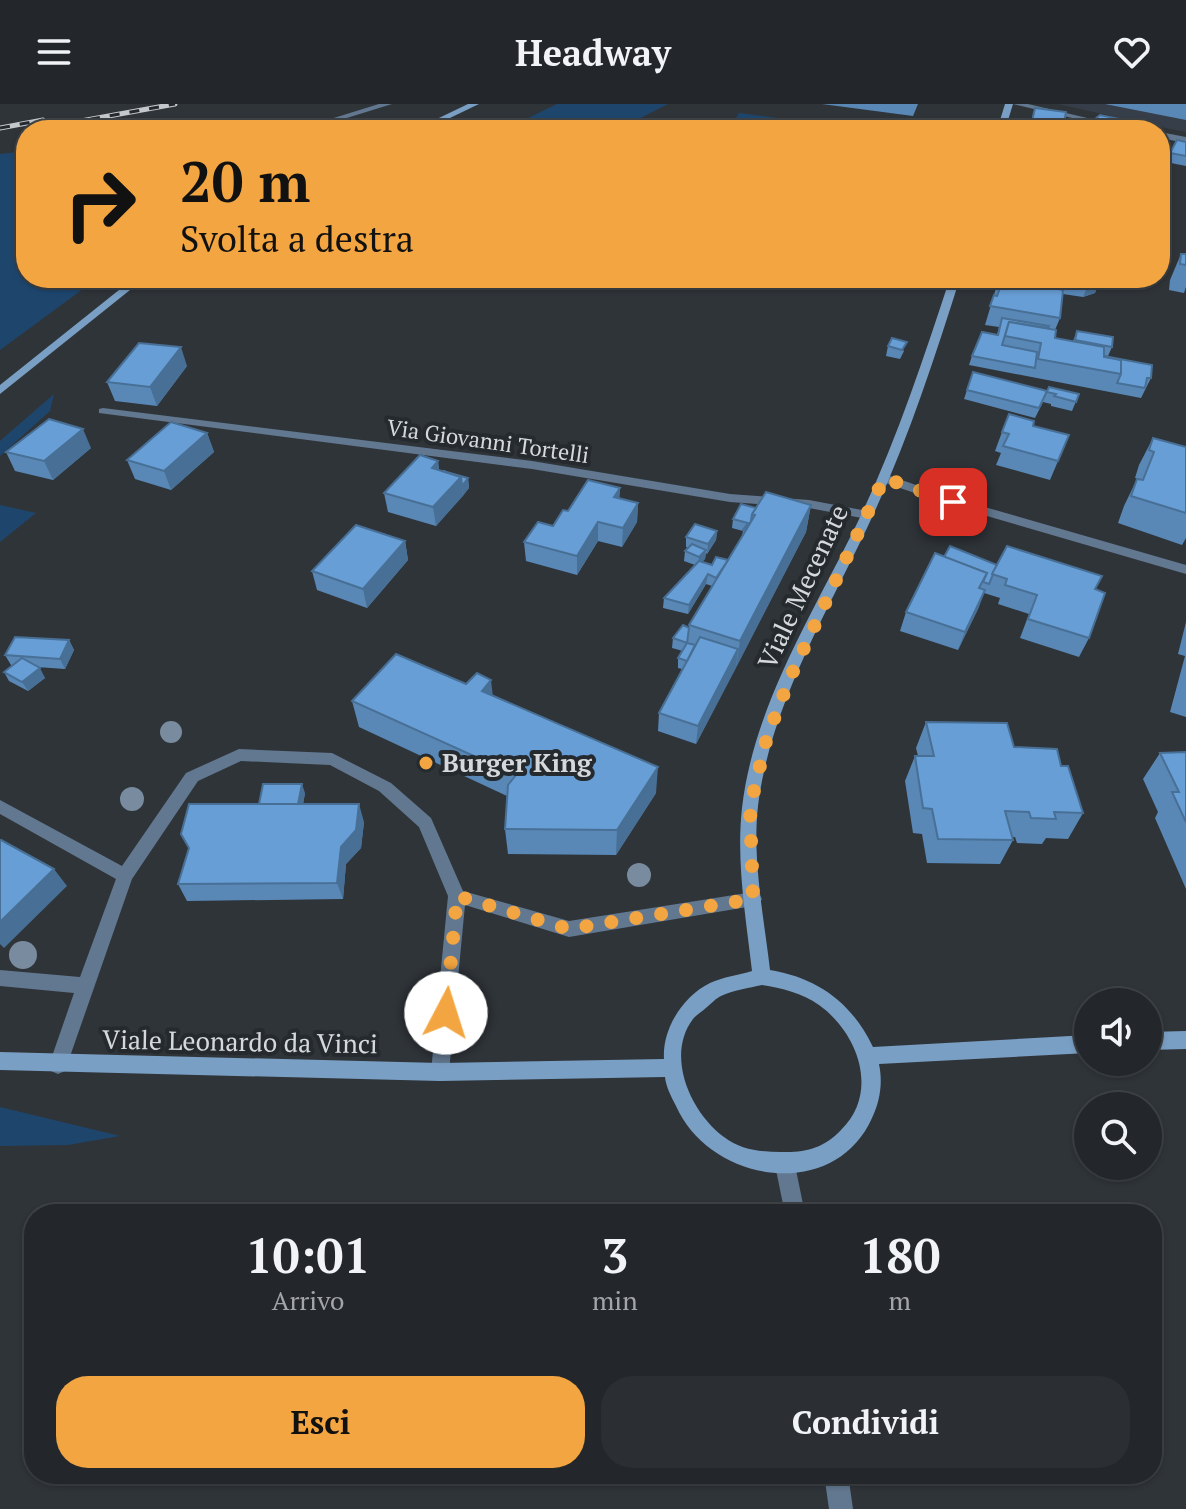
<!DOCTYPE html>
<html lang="it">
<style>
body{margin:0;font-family:"PT Serif",serif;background:#2b2f33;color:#f1f3f6;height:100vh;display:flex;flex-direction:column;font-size:30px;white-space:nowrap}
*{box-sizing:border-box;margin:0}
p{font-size:26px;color:#a3a5a9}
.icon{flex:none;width:44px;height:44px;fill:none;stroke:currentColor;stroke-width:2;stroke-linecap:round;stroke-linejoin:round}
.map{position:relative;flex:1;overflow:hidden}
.details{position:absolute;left:24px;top:1100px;width:1138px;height:280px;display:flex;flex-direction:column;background:#23272b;border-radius:32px;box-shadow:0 2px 6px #0004,0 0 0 2px #404447}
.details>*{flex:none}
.top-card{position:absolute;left:16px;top:16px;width:1154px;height:168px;border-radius:32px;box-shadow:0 2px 6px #0004,0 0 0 2px #404447;background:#f2a541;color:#111;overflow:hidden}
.buttons{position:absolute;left:1074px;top:884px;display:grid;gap:16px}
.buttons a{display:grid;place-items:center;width:88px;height:88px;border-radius:50%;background:#23272b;box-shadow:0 2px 6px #0004,0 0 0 2px #404447;font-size:40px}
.pin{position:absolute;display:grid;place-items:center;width:68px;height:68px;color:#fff;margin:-34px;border-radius:16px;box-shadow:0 4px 12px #0006}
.me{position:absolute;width:88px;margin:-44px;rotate:5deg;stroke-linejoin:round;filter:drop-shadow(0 0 6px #0008)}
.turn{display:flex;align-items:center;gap:28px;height:168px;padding:0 32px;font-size:36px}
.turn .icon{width:104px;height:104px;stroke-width:2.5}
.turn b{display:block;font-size:56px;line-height:68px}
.eta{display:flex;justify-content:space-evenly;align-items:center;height:136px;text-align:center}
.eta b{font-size:48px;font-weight:800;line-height:56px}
.button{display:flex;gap:16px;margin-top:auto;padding:16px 32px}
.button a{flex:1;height:92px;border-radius:32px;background:#f2a541;color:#111;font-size:32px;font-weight:800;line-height:92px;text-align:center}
.button a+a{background:#2b2f33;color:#f1f3f6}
header{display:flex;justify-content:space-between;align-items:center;height:104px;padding:0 32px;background:#23272b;font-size:36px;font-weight:800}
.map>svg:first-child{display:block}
.built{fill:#363f49}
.green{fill:#1e466d}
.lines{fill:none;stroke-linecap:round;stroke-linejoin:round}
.service{fill:#627890;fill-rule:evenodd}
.minor{fill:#627890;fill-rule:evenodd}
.secondary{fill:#7a9fc4;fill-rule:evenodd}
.rail-casing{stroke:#c5c8cb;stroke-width:5}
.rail{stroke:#252a2f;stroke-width:3;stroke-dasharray:10;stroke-linecap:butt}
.tree{fill:#798b9e}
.wall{fill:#5988b7}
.shaded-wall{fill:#486f95}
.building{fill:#679ed5;stroke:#486f95;stroke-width:2}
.route{stroke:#f2a541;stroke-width:14;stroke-dasharray:0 25.2}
.poi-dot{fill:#f2a541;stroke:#252a2f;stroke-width:3}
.labels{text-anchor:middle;stroke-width:8;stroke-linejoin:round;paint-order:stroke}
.far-street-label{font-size:22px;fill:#d6d9dc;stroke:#252a2f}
.street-label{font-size:26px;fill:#d6d9dc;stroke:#252a2f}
.poi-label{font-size:26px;font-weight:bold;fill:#d6d9dc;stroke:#252a2f;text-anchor:start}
</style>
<header><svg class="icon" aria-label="menu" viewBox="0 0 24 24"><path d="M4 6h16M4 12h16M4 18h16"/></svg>Headway<svg class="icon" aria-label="heart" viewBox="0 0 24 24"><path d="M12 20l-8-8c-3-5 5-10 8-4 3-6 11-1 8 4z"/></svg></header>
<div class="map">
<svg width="1186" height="1405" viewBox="0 0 1186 1405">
<rect width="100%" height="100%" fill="#2f3439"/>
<polygon class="built" points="1058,0 1186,0 1186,28 1166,24"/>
<g class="green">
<polygon points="557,0 668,0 617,26 539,26 518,19"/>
<polygon points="739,9 873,26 729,26"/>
<polygon points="26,47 26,174 98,174 0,246 0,50"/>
<polygon points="54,290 50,307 0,352 0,337"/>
<polygon points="0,401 36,409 0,438"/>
<polygon points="0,1003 120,1032 68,1041 0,1042"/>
</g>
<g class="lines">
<g class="service">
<polygon points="379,0 392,0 308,26 295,26"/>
<polygon points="239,645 332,649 391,679 431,714 463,787 569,817 753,788 759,790 762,795 759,800 753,802 569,833 465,801 449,968 447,974 440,977 433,974 431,968 448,792 419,723 379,687 330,661 241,657 198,677 132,775 67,961 65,967 58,970 51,967 49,961 74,889 0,882 0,866 80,873 116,775 0,710 0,696 122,762 186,669"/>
</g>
<g class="minor">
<polygon points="1013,0 1028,0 1138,26 1123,26"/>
<polygon points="1160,28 1186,33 1186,39 1160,34"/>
<polygon points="103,304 532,357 730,390 809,396 867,407 873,411 867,415 809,404 730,398 532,365 99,309 99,305"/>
<polygon points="884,370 957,395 1186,461 1186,470 949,401 880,377 880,371"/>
<polygon points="785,1051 792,1054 795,1061 805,1110 785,1110 775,1061 778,1054"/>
<polygon points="824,1370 848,1370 853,1405 829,1405"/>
</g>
<g class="secondary">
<polygon points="468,0 479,0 425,26 414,26"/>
<polygon points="1005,0 1013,0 1005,26 997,26"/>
<polygon points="134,174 145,174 0,290 0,281"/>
<path d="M950,174H960C935,253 909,333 874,409C831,503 771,597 758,702C752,756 764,813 770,866C818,874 852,899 873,943L1088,931V949L879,960C883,979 880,997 872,1014C834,1099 710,1079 676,1002C671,992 666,983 665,973L440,977L0,966V948L440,959L664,955C662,925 683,892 710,879C723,873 739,871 752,867C746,814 736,758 742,704C754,598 818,502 863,407C898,332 924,253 950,174ZM762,881C782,884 802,889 819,901C858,929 880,988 841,1026C824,1044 805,1049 781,1048C761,1048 741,1046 724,1033C691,1009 665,952 693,915C696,911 703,907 707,903C711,900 716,894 721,892C733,886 749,884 762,881Z"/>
<polygon points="1186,927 1186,945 1148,946 1148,928"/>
</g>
<g class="rail-casing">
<g id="rail">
<polyline points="0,24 43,16"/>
<polyline points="31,26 175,0"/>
</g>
</g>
<use href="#rail" class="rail"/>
</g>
<g class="tree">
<circle cx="171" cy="628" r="11"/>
<circle cx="132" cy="695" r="12"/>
<circle cx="639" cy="771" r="12"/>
<circle cx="23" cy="851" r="14"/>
</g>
<g class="wall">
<polygon points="822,0 918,0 913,12"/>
<polygon points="1105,0 1186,0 1186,16"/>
<polygon points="1186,38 1186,62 1166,58 1170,49"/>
<polygon points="1181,150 1186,150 1186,183 1184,189 1169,186 1170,176"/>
<polygon points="999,174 1016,176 1017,174 1099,174 1095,189 1083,193 1063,190 1060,214 1055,226 1055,234 1073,237 1077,227 1112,243 1108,252 1104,252 1151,274 1141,294 969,261 972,252 997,231 999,223 985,221"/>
<polygon points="892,234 904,247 900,255 886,252 888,242"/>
<polygon points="187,262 157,302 115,297 107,278"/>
<polygon points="973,268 1045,293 1049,283 1079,290 1072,307 1051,302 1051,300 1043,298 1045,294 1035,314 964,295"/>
<polygon points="1033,322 1069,331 1050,376 996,361 1001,349 995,347 1002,328"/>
<polygon points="207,329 214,348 171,386 135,375 127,356"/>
<polygon points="1153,334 1186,343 1186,434 1182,441 1118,419 1124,402 1137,375 1140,375 1135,374 1139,361"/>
<polygon points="91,344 53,376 15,367 6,348"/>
<polygon points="438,357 439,366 468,374 469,384 436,422 388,408 384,389"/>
<polygon points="620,384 619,394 638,399 637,418 622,443 598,437 577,471 526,457 524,438 553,422 568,407"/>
<polygon points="811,401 806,428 696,640 658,627 659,609 682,565 678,564 678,554 683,547 672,544 673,534 689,524 689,521 712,482 706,480 688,510 663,504 664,494 695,461 684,457 685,447 688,444 686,443 686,433 717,427 716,436 707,450 706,449 705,455 702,458 712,461 728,456 742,432 743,427 732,424 733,415 756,404"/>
<polygon points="405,437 408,456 367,504 317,486 312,467"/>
<polygon points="944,453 997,461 1096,485 1089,534 1079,553 1020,534 1029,510 998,500 1000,494 984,489 978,505 958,546 900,527 906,508"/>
<polygon points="1186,518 1186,613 1170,608 1185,552 1178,550"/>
<polygon points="69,536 74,546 65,565 37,563 45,574 28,587 9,577 4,568 12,561 11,561 5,551"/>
<polygon points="466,580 493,592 656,689 616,751 508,750 505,725 507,692 359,623 352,597"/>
<polygon points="926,618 1014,643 1061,662 1083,709 1068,735 1046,734 1042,740 1017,739 1015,733 1012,733 1013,736 1000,760 927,759 922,730 913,729 905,677 915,652 918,652 916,644"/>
<polygon points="1186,648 1186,785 1155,714 1158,708 1143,675 1160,649"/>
<polygon points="305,689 303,700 364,718 361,744 346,760 343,795 187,797 178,780 189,745 181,730 259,700"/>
</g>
<g class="shaded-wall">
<polygon points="1099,180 1095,189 1083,193 1087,184"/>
<polygon points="181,243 187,262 157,302 150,283"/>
<polygon points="83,325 91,344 53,376 44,357"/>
<polygon points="207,329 214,348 171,386 164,367"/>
<polygon points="438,357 440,375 432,364"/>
<polygon points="461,373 463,392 436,422 433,403"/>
<polygon points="468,374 469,384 463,392 462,382"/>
<polygon points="620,384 619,403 614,393"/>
<polygon points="638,399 637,418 622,443 623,424"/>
<polygon points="811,401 806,428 736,564 740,537"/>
<polygon points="598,418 598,437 577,471 577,452"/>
<polygon points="717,427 716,436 707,450 708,440"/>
<polygon points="405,437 408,456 367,504 363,485"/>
<polygon points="706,446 705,455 698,462 699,453"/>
<polygon points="708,470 706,480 688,510 689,501"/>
<polygon points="985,486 978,505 958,546 965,528"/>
<polygon points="69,536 74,546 65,565 60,555"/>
<polygon points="738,545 736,564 696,640 698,622"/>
<polygon points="40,564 45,574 28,587 22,578"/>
<polygon points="491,576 494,602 482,587"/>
<polygon points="658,663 656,689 616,751 617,726"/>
<polygon points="302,680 305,689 300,718 297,709"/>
<polygon points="359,700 364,718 361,744 346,760 343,795 337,779 341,743"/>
<polygon points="54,765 67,782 4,844 0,840 0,818"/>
</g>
<g class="building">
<polygon points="1035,4 1066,8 1064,19 1085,23 1100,11 1155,22 1155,26 1107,26 1101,25 1096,26 1030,26"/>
<polygon points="1177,36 1186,38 1186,52 1170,49"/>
<polygon points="1181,150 1186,150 1186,161 1180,160"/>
<polygon points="999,174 1008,174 1063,186 1060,214 990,202 994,191 997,192 1000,184 996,184"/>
<polygon points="1027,174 1099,174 1099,180 1087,184"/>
<polygon points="1002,214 1049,222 1048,224 1009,218 1002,241 1037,248 1035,264 972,252 982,228 998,231"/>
<polygon points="1009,218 1056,226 1055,234 1104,243 1104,253 1121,256 1121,270 1038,255 1041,239 1005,232"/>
<polygon points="1077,227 1113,233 1112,243 1075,236"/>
<polygon points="892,234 907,238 902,246 888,242"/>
<polygon points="139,239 181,243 150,283 107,278"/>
<polygon points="1104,252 1152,261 1151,274 1147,274 1145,284 1117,279 1121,270 1121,256"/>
<polygon points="973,268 1047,287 1039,304 967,286"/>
<polygon points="1049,283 1079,290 1076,298 1054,292 1056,290 1047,288"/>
<polygon points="1009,310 1034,317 1033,322 1069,331 1058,357 1003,342 1009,330 1002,328"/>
<polygon points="49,315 83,325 44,357 6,348"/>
<polygon points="171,318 207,329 164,367 127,356"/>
<polygon points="1153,334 1186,343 1186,409 1131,392 1137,375 1143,376 1154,348 1149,346"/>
<polygon points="420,351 438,357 432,364 461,373 433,403 384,389"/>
<polygon points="443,367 468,374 462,382 461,373"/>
<polygon points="588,376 620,384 614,393 638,399 623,424 598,418 577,452 524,438 538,418 553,422 563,406 568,407"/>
<polygon points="766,388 811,401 740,537 689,521 755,411 752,410"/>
<polygon points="741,400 756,404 752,410 751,417 745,427 743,426 748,419 733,415"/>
<polygon points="695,420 717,427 708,440 686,433"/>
<polygon points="356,421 405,437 363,485 312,467"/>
<polygon points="692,440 706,446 699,453 685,447"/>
<polygon points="950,442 997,461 989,480 983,478 987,469 944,453"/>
<polygon points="1007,442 1102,472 1095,485 1105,489 1089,534 1028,515 1037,491 1005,481 1007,475 992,470"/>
<polygon points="935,449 987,469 979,484 985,486 965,528 906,508"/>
<polygon points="716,453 728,456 716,474 708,470 689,501 664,494 699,457 712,461"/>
<polygon points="683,521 689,524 687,539 673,534"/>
<polygon points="15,533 69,536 60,555 5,551"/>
<polygon points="700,533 738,545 698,622 659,609"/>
<polygon points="687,539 695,541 687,557 678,554"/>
<polygon points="396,550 466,580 477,569 491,576 482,587 658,663 617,726 505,725 508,681 516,671 352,597"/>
<polygon points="22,554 40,564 22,578 4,568"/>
<polygon points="926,618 1007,619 1014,643 1057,645 1061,662 1068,662 1083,709 1054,708 1056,715 1031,714 1029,708 1005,707 1013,736 938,735 932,705 923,704 915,652 934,652"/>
<polygon points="1186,648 1186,718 1172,688 1179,688 1160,649"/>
<polygon points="263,680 302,680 298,700 259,700"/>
<polygon points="189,700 359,700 356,726 341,743 337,779 178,780 189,744 181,730"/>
<polygon points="1,736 54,765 0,818 0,737"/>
</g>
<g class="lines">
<polyline class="route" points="446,909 457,792 569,825 753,795 750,703 767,633 790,574 884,374 953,398"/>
</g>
<circle class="poi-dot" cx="426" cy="659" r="8"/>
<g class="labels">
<g class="far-street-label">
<text transform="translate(488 337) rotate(8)" y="8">Via Giovanni Tortelli</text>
</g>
<g class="street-label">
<text transform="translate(803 483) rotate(-65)" y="9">Viale Mecenate</text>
<text transform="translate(240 938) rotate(1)" y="9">Viale Leonardo da Vinci</text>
</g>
<g class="poi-label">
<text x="442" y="668">Burger King</text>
</g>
</g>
</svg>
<div class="buttons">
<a><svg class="icon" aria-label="sound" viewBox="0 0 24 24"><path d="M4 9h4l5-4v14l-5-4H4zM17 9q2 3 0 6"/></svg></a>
<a><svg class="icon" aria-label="search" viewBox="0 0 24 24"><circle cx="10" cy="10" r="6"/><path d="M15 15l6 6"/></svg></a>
</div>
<div class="pin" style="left:953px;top:398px;background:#d93025"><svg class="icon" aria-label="arrive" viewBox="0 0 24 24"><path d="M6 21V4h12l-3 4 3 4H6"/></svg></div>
<svg class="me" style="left:446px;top:909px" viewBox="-20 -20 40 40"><circle r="19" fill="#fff"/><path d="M0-13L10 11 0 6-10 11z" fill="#f2a541"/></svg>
<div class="top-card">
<div class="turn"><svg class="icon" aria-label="right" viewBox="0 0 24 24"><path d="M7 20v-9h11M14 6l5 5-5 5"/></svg><div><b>20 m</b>Svolta a destra</div></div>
</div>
<section class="details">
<div class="eta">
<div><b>10:01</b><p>Arrivo</p></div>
<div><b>3</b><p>min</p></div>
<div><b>180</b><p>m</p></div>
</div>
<div class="button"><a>Esci</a><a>Condividi</a></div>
</section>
</div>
